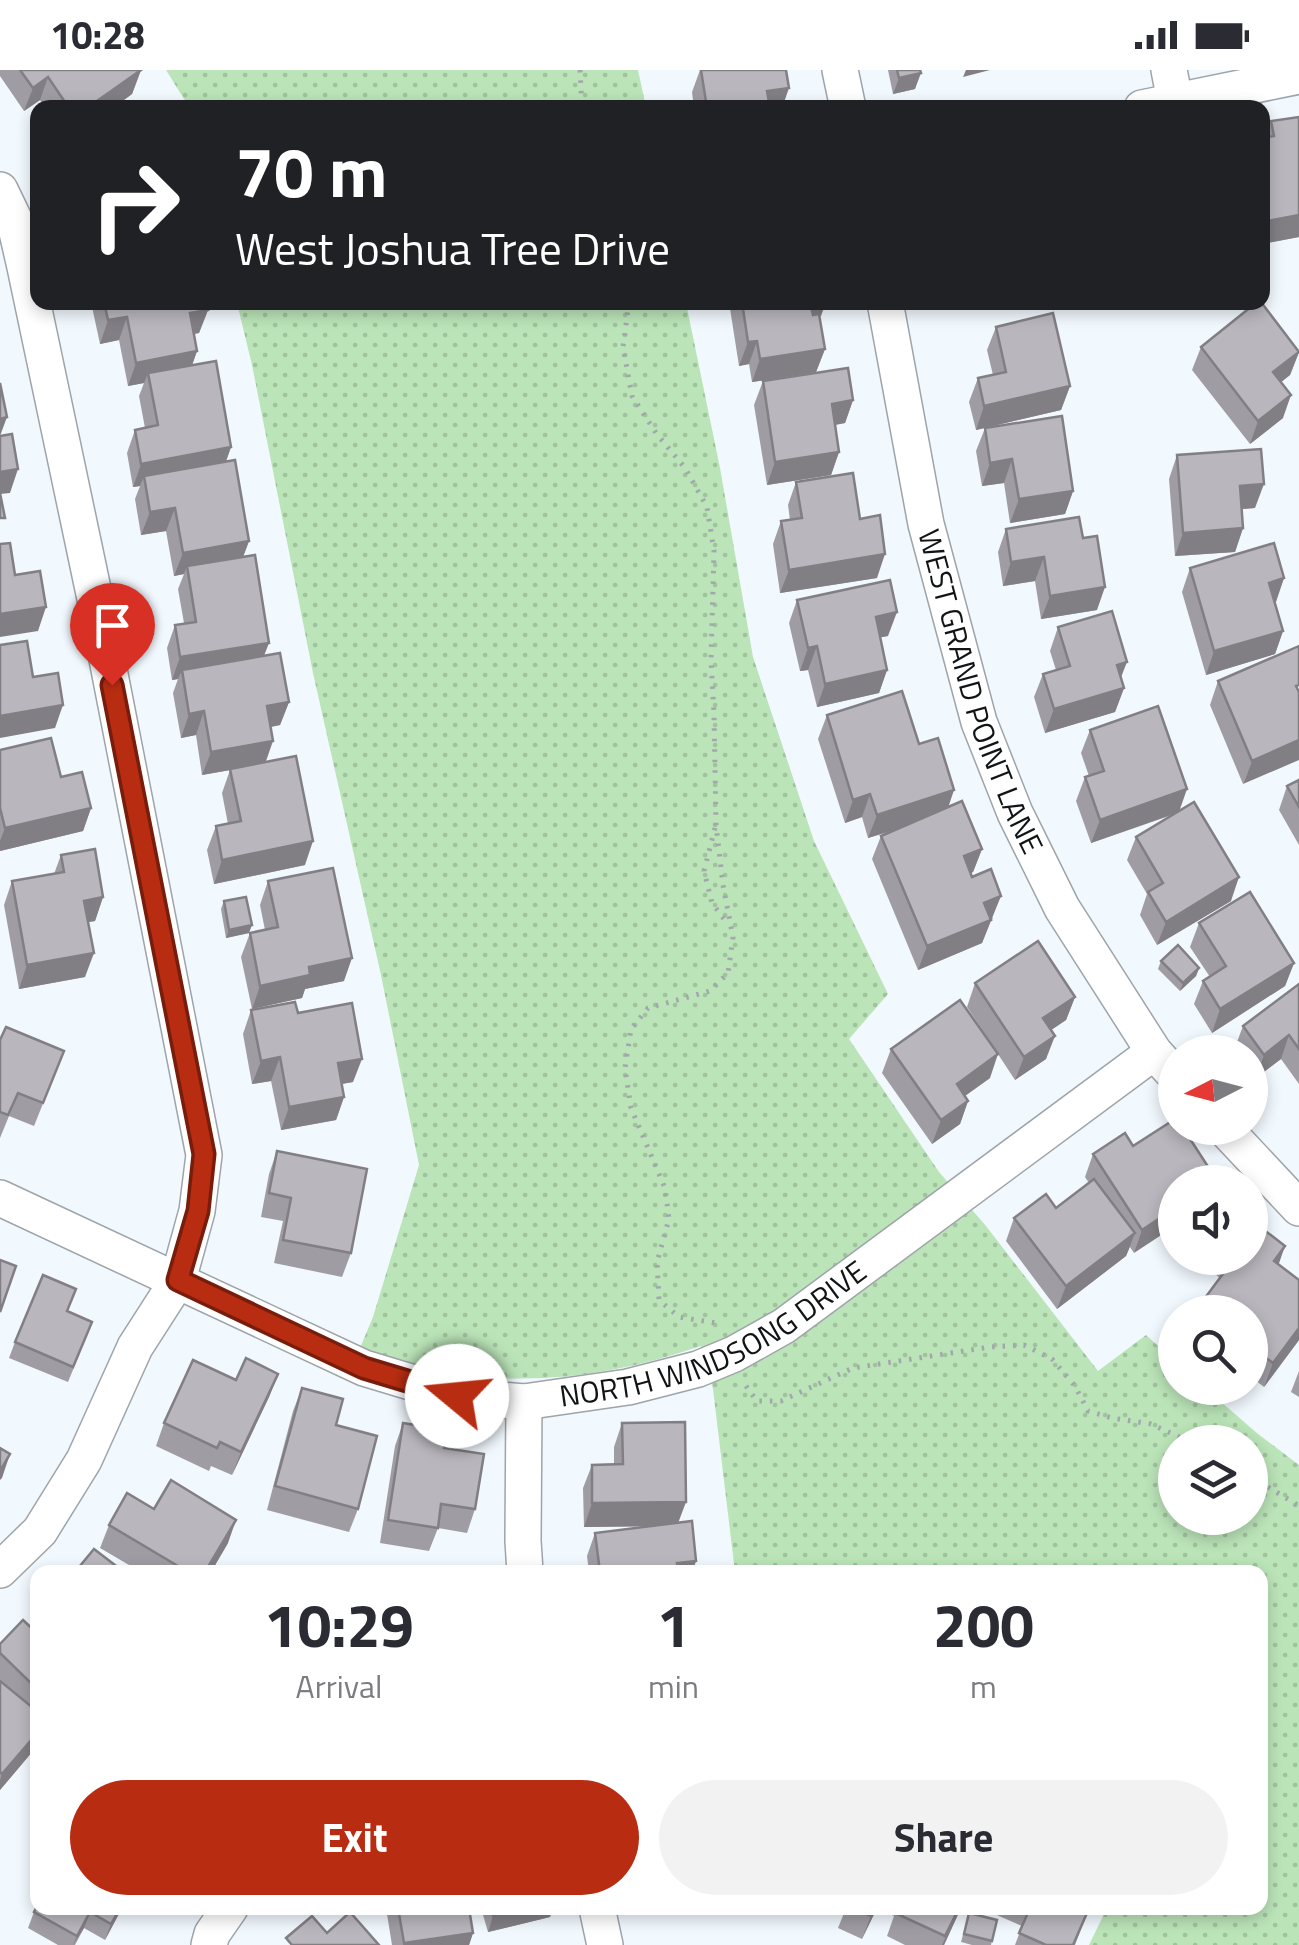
<!DOCTYPE html>
<style>
body{margin:0;font-family:"Titillium Web",sans-serif;background:#f2f2f3;color:#2b2b33;height:100vh;display:flex;flex-direction:column;font-size:38px;white-space:nowrap}
*{box-sizing:border-box;margin:0}
p{font-size:32px;color:#7c7c81}
.icon{flex:none;width:55px;height:55px;fill:none;stroke:currentColor;stroke-width:2;stroke-linecap:round;stroke-linejoin:round}
.map{position:relative;flex:1;overflow:hidden}
.drawer{position:absolute;left:30px;top:1495px;width:1238px;height:350px;display:flex;flex-direction:column;background:#fff;border-radius:20px;box-shadow:0 5px 15px #0003}
.drawer>*{flex:none}
.top-card{position:absolute;left:30px;top:30px;width:1240px;height:210px;border-radius:20px;box-shadow:0 5px 15px #0003;background:#202124;color:#fff;overflow:hidden}
.needle{width:65px;rotate:264deg}
.tools{position:absolute;left:1158px;top:965px;display:grid;gap:20px}
.tools a{display:grid;place-items:center;width:110px;height:110px;border-radius:50%;background:#fff;box-shadow:0 5px 15px #0003;font-size:50px}
.pin{position:absolute;display:grid;place-items:center;width:85px;height:85px;color:#fff;margin:-102px -42px;border-radius:50% 50% 50% 0;rotate:-45deg;box-shadow:0 0 10px #0007}
.pin .icon{rotate:45deg}
.me{position:absolute;width:110px;margin:-55px;rotate:287deg;stroke-linejoin:round;filter:drop-shadow(0 0 8px #0008)}
.turn{display:flex;align-items:center;gap:35px;height:210px;padding:0 40px;font-size:45px}
.turn .icon{width:130px;height:130px;stroke-width:2.5}
.turn b{display:block;font-size:70px;line-height:85px}
.eta{display:flex;justify-content:space-evenly;align-items:center;height:170px;text-align:center}
.eta b{font-size:60px;font-weight:700;line-height:70px}
.action{display:flex;gap:20px;margin-top:auto;padding:20px 40px}
.action a{flex:1;height:115px;border-radius:60px;background:#b82d11;color:#fff;font-size:40px;font-weight:700;line-height:115px;text-align:center}
.action a+a{background:#f2f2f3;color:#2b2b33}
.status{display:flex;justify-content:space-between;align-items:center;height:70px;padding:0 50px;background:#fff;direction:ltr}
.status svg{height:28px;fill:currentColor}
.map>svg:first-child{display:block}
.green{fill:url(#green-dots);fill-rule:evenodd}
.lines{fill:none;stroke-linecap:round;stroke-linejoin:round}
.street-casing{stroke:#9ea4a9;stroke-width:38}
.path{stroke:#a2a7ac;stroke-width:5;stroke-dasharray:2.5 8;stroke-linecap:butt}
.street{stroke:#fff;stroke-width:35}
.wall{fill:#9f9da3}
.shaded-wall{fill:#827f84}
.building{fill:#b9b6bd;stroke:#827f84;stroke-width:2.5}
.route-casing{stroke:#781d0b;stroke-width:25}
.route{stroke:#b82d11;stroke-width:18}
.labels{text-anchor:middle;stroke-width:8;stroke-linejoin:round;paint-order:stroke}
.street-label{font-size:30px;fill:#111315;stroke:#fff}
</style>
<div class="status"><b>10:28</b><svg viewBox="0 0 49 12"><path d="M0 12V9h3v3zM5 12V6h3v6zM10 12V3h3v9zM15 12V0h3v12zM26 1h20v11H26zM47 4h2v5h-2z"/></svg></div>
<div class="map">
<svg width="1299" height="1875" viewBox="0 0 1299 1875">
<defs>
<pattern id="green-dots" width="8" height="8" patternUnits="userSpaceOnUse" patternTransform="scale(2.5)"><rect width="8" height="8" fill="#bbe4b8"/><path d="M2 2h.1M6 6h.1" fill="none" stroke="#a0c39d" stroke-width="1.8" stroke-linecap="round"/></pattern>
</defs>
<rect width="100%" height="100%" fill="#f1f8fe"/>
<g class="green">
<polygon points="166,0 638,0 646,37 189,37"/>
<path d="M237,233H686L720,398L753,587L814,771L888,924L849,969L939,1102L986,1156L1098,1301L1146,1265L1175,1291V1318H1205L1258,1364L1299,1395V1875H1089L1107,1838H1260V1502H735L713,1319L701,1276C587,1315 473,1323 360,1278L373,1247L419,1095L381,905L313,603L252,295ZM1175,1372H1250V1448H1175Z"/>
</g>
<g class="lines">
<g class="street-casing">
<g id="street">
<polyline points="840,0 848,38"/>
<polyline points="1169,0 1175,31"/>
<polyline points="1142,38 1299,6"/>
<polyline points="0,120 14,149 25,197 97,538 204,1085 197,1141 178,1210 135,1277 84,1390 40,1461 0,1500"/>
<path id="s1" d="M885,232L926,454L979,652L1015,743L1062,838L1154,982L1175,1005"/>
<polyline points="1224,1058 1299,1138"/>
<path id="s2" d="M0,1128L364,1298L457,1326L524,1332L628,1317L698,1299L734,1284L784,1256L1154,982"/>
<polyline points="524,1332 523,1471 525,1502"/>
<polyline points="597,1838 605,1875"/>
<polyline points="209,1875 212,1864 230,1838"/>
</g>
</g>
<g class="path">
<polyline points="580,0 582,38"/>
<polyline points="629,232 623,277 632,326 656,363 685,398 707,437 714,481 711,590 714,643 716,755 723,815 733,867 728,903 710,921 648,938 631,959 625,998 631,1038 665,1118 669,1149 657,1192 659,1230 679,1247 716,1253 718,1257"/>
<polyline points="715,758 704,801 712,833 728,854"/>
<polyline points="746,1316 757,1331 781,1331 853,1298 990,1277 1024,1275 1052,1289 1075,1316 1088,1341 1112,1348 1151,1354 1190,1372"/>
<polyline points="1250,1406 1299,1436"/>
</g>
<use href="#street" class="street"/>
</g>
<g class="wall">
<polygon points="0,0 141,0 132,24 113,38 45,38 40,30 24,41 0,6"/>
<polygon points="700,0 782,38 694,38 692,22"/>
<polygon points="888,0 920,0 915,19 893,24"/>
<polygon points="1299,47 1299,167 1262,174 1265,68 1271,51"/>
<polygon points="91,232 206,232 208,240 199,263 194,264 197,281 192,295 231,377 226,391 249,471 243,487 264,585 289,632 280,655 271,657 265,692 305,795 214,814 207,780 216,756 228,754 222,723 230,700 202,705 196,665 181,668 173,623 178,609 172,610 167,578 175,555 184,553 178,519 184,504 174,506 166,461 141,465 135,429 140,416 133,417 127,383 135,360 145,358 139,326 144,313 128,316 119,270 100,274"/>
<polygon points="729,232 826,232 819,246 825,279 816,302 752,312 749,294 739,296"/>
<polygon points="996,257 1070,316 1061,340 976,360 969,332 978,308 993,305 987,280"/>
<polygon points="1201,277 1299,282 1290,305 1281,312 1283,348 1250,374 1192,300"/>
<polygon points="763,311 853,330 845,353 835,355 839,382 831,405 767,415 754,335"/>
<polygon points="985,358 1073,421 1065,444 1010,453 1004,413 982,416 976,381"/>
<polygon points="1177,385 1255,438 1241,439 1243,458 1235,482 1175,486 1169,409"/>
<polygon points="796,412 860,449 877,508 780,523 773,474 781,451 790,450 788,435"/>
<polygon points="1079,447 1097,540 1041,549 1035,511 1003,516 998,482 1006,459"/>
<polygon points="1190,498 1284,508 1275,532 1283,561 1275,584 1206,605 1182,522"/>
<polygon points="797,530 888,566 880,567 887,600 879,623 817,637 808,600 800,601 789,553"/>
<polygon points="1058,557 1124,618 1115,642 1045,663 1034,627 1043,604 1056,600 1050,581"/>
<polygon points="1299,576 1243,714 1210,635 1218,611"/>
<polygon points="827,645 919,674 948,737 982,779 973,802 971,803 993,849 991,850 982,873 918,900 872,789 881,766 894,760 868,768 862,747 845,753 818,669"/>
<polygon points="1090,660 1179,741 1231,831 1157,875 1140,845 1147,824 1127,790 1136,767 1175,744 1091,773 1076,731 1085,707 1089,706 1081,683"/>
<polygon points="0,680 91,738 83,761 0,781"/>
<polygon points="1299,710 1299,775 1279,740 1287,716"/>
<polygon points="61,785 103,827 95,851 88,852 85,907 19,919 4,835 12,811 54,804"/>
<polygon points="268,811 344,911 305,919 302,928 252,939 241,887 250,863 265,860 260,835"/>
<polygon points="224,831 249,863 226,868 221,839"/>
<polygon points="1199,853 1294,893 1285,916 1212,963 1194,934 1203,911 1210,907 1190,877"/>
<polygon points="1161,891 1199,898 1196,906 1180,921 1158,899"/>
<polygon points="975,913 1075,927 1066,950 1051,960 1046,989 1015,1010 967,937"/>
<polygon points="1299,914 1299,1014 1281,989 1256,1008 1250,1001 1250,982 1236,982 1234,980 1243,956"/>
<polygon points="251,940 298,943 353,1012 342,1014 344,1027 336,1050 281,1060 271,1011 252,1014 243,964"/>
<polygon points="0,970 64,981 34,1056 9,1046 0,1068"/>
<polygon points="891,979 990,1008 965,1026 968,1031 960,1054 932,1074 882,1003"/>
<polygon points="1133,1076 1175,1112 1134,1183 1130,1177 1126,1186 1057,1239 1006,1171 1014,1148 1056,1138 1089,1113 1085,1107 1093,1084"/>
<polygon points="277,1081 351,1183 342,1207 274,1193 283,1151 261,1147 269,1104"/>
<polygon points="1219,1188 1250,1188 1278,1194 1299,1270 1264,1317 1250,1306 1250,1242 1196,1242 1199,1236 1220,1208 1214,1203"/>
<polygon points="68,1241 86,1268 68,1312 9,1288 15,1272"/>
<polygon points="1299,1301 1299,1327 1291,1322"/>
<polygon points="278,1304 269,1327 232,1405 211,1396 209,1401 156,1376 164,1353 236,1310"/>
<polygon points="302,1318 336,1355 358,1439 349,1462 267,1440 293,1341"/>
<polygon points="403,1353 475,1439 467,1463 438,1458 429,1481 380,1473 395,1376"/>
<polygon points="622,1353 678,1453 696,1491 692,1502 589,1502 587,1486 595,1463 655,1456 584,1457 583,1418 592,1395 614,1395 614,1377"/>
<polygon points="109,1455 228,1473 211,1502 141,1502 100,1478"/>
<polygon points="38,1564 38,1675 0,1720 0,1574"/>
<polygon points="122,1838 105,1870 84,1858 75,1875 58,1875 28,1858 34,1842"/>
<polygon points="386,1838 469,1838 473,1863 469,1875 392,1875"/>
<polygon points="481,1838 553,1838 550,1847 488,1862"/>
<polygon points="846,1838 961,1838 944,1875 905,1875 887,1866 894,1846 877,1838 862,1869 838,1858"/>
<polygon points="983,1838 1075,1838 1087,1843 1075,1875 1015,1875 1022,1856 983,1839"/>
<polygon points="969,1843 997,1850 991,1875 972,1875 961,1872"/>
</g>
<g class="shaded-wall">
<polygon points="141,0 132,24 113,38 87,38"/>
<polygon points="966,0 990,0 963,7"/>
<polygon points="921,3 915,19 893,24 899,8"/>
<polygon points="48,7 40,30 24,41 33,18"/>
<polygon points="789,18 782,38 761,38 767,21"/>
<polygon points="1299,145 1299,167 1262,174 1262,152"/>
<polygon points="806,232 826,232 821,246 800,249"/>
<polygon points="208,240 199,263 181,266 190,243"/>
<polygon points="127,247 119,270 100,274 108,250"/>
<polygon points="757,271 749,294 739,296 748,272"/>
<polygon points="825,279 816,302 752,312 760,289"/>
<polygon points="197,281 189,304 148,303 144,313 128,316 136,293"/>
<polygon points="1299,282 1290,305 1265,325 1273,302"/>
<polygon points="1070,316 1061,340 976,360 984,336"/>
<polygon points="1291,325 1283,348 1250,374 1258,351"/>
<polygon points="853,330 845,353 823,357 832,334"/>
<polygon points="7,347 0,366 0,349"/>
<polygon points="231,377 223,400 144,406 140,416 133,417 141,394"/>
<polygon points="839,382 831,405 767,415 775,392"/>
<polygon points="1012,389 1004,413 982,416 990,393"/>
<polygon points="18,399 10,423 0,424 0,402"/>
<polygon points="1264,414 1255,438 1231,440 1240,416"/>
<polygon points="1073,421 1065,444 1010,453 1019,429"/>
<polygon points="175,438 166,461 141,465 150,442"/>
<polygon points="1243,458 1235,482 1175,486 1183,463"/>
<polygon points="249,471 240,495 187,496 184,504 174,506 183,483"/>
<polygon points="885,484 877,508 780,523 789,500"/>
<polygon points="1044,487 1035,511 1003,516 1011,492"/>
<polygon points="1284,508 1276,532 1260,536 1269,513"/>
<polygon points="1105,517 1097,540 1041,549 1050,526"/>
<polygon points="46,537 38,561 0,567 0,544"/>
<polygon points="897,542 888,566 867,570 876,547"/>
<polygon points="1283,561 1275,584 1206,605 1214,581"/>
<polygon points="269,573 260,596 182,600 178,609 172,610 180,587"/>
<polygon points="817,576 808,600 800,601 808,578"/>
<polygon points="1127,592 1118,615 1117,595"/>
<polygon points="887,600 879,623 817,637 825,614"/>
<polygon points="1124,618 1115,642 1045,663 1054,639"/>
<polygon points="289,632 280,655 259,659 267,636"/>
<polygon points="63,635 55,658 0,668 0,646"/>
<polygon points="204,641 196,665 181,668 189,644"/>
<polygon points="1299,670 1299,690 1243,714 1252,691"/>
<polygon points="273,671 265,694 202,705 211,682"/>
<polygon points="1187,719 1179,742 1091,773 1100,750"/>
<polygon points="954,720 946,744 868,768 877,745"/>
<polygon points="870,724 862,747 845,753 853,730"/>
<polygon points="91,738 83,761 0,781 0,771 5,758"/>
<polygon points="313,771 305,795 214,814 222,790"/>
<polygon points="982,779 973,802 955,810 964,786"/>
<polygon points="1239,807 1231,831 1157,875 1166,852"/>
<polygon points="1001,826 982,873 918,900 927,876 984,833"/>
<polygon points="103,827 95,851 76,854 84,831"/>
<polygon points="252,855 249,863 226,868 229,860"/>
<polygon points="94,883 85,907 19,919 27,895"/>
<polygon points="352,888 344,911 305,919 302,928 252,939 260,916 309,897"/>
<polygon points="1294,893 1285,916 1212,963 1220,939"/>
<polygon points="1199,898 1196,906 1180,921 1183,913"/>
<polygon points="1075,927 1066,950 1035,971 1043,948"/>
<polygon points="1289,965 1281,989 1256,1008 1264,985"/>
<polygon points="1055,966 1046,989 1015,1010 1024,987"/>
<polygon points="998,984 990,1008 948,1038 957,1014"/>
<polygon points="280,987 271,1011 252,1014 261,991"/>
<polygon points="362,989 353,1012 329,1016 338,993"/>
<polygon points="344,1027 336,1050 281,1060 289,1037"/>
<polygon points="968,1031 960,1054 932,1074 941,1050"/>
<polygon points="1175,1138 1175,1156 1134,1183 1142,1160"/>
<polygon points="1135,1163 1126,1186 1057,1239 1066,1216"/>
<polygon points="1285,1176 1277,1199 1274,1191"/>
<polygon points="1299,1258 1299,1270 1264,1317 1273,1293"/>
<polygon points="278,1304 269,1327 232,1405 241,1382"/>
<polygon points="10,1384 2,1408 0,1410 0,1401"/>
<polygon points="686,1432 677,1456 584,1457 592,1433"/>
<polygon points="236,1450 228,1473 211,1502 205,1502"/>
<polygon points="696,1491 692,1502 674,1502 677,1493"/>
<polygon points="38,1662 38,1675 0,1720 0,1710 2,1704"/>
<polygon points="120,1838 122,1838 105,1870 111,1854"/>
<polygon points="528,1838 553,1838 550,1847 488,1862 493,1846"/>
<polygon points="875,1838 877,1838 862,1869 871,1846"/>
<polygon points="959,1838 961,1838 944,1875 942,1875"/>
<polygon points="90,1842 84,1858 73,1875 77,1866"/>
<polygon points="473,1863 469,1875 403,1875 404,1873"/>
</g>
<g class="building">
<polygon points="20,0 141,0 87,38 69,38 48,7 33,18"/>
<polygon points="701,0 786,0 789,18 767,21 770,38 707,38"/>
<polygon points="897,0 920,0 921,3 899,8"/>
<polygon points="1299,47 1299,145 1262,152 1262,68 1274,66 1271,51"/>
<polygon points="104,232 206,232 208,240 190,243 197,281 136,293 127,247 108,250"/>
<polygon points="742,232 810,232 813,245 819,244 825,279 760,289 757,271 748,272"/>
<polygon points="1257,232 1261,232 1299,282 1273,302 1291,325 1258,351 1201,277"/>
<polygon points="1053,243 1070,316 984,336 978,308 1006,302 996,257"/>
<polygon points="216,291 231,377 141,394 135,360 158,355 148,303"/>
<polygon points="848,298 853,330 832,334 839,382 775,392 763,311"/>
<polygon points="0,313 7,347 0,349"/>
<polygon points="1062,346 1073,421 1019,429 1012,389 990,393 985,358"/>
<polygon points="12,364 18,399 0,402 0,366"/>
<polygon points="1261,379 1264,414 1240,416 1243,458 1183,463 1177,385"/>
<polygon points="235,390 249,471 183,483 175,438 150,442 144,406"/>
<polygon points="853,403 860,449 880,445 885,484 789,500 781,451 802,448 796,412"/>
<polygon points="0,423 5,448 0,448"/>
<polygon points="1079,447 1083,468 1097,466 1105,517 1050,526 1044,487 1011,492 1006,459"/>
<polygon points="10,473 15,505 40,501 46,537 0,544 0,474"/>
<polygon points="1274,473 1284,508 1269,513 1283,561 1214,581 1190,498"/>
<polygon points="255,485 269,573 180,587 175,555 196,552 187,496"/>
<polygon points="890,510 897,542 876,547 887,600 825,614 817,576 808,578 797,530"/>
<polygon points="1112,541 1127,592 1117,595 1124,618 1054,639 1043,604 1070,596 1058,557"/>
<polygon points="27,571 33,607 58,603 63,635 0,646 0,575"/>
<polygon points="1299,576 1299,615 1296,616 1299,622 1299,670 1252,691 1218,611"/>
<polygon points="280,583 289,632 267,636 273,671 211,682 204,641 189,644 182,600"/>
<polygon points="902,621 919,674 938,668 954,720 877,745 870,724 853,730 827,645"/>
<polygon points="1158,636 1187,719 1100,750 1085,707 1104,701 1090,660"/>
<polygon points="51,668 61,707 82,702 91,738 5,758 0,738 0,680"/>
<polygon points="296,686 313,771 222,790 216,756 241,751 230,699"/>
<polygon points="1299,710 1299,737 1287,716"/>
<polygon points="962,731 982,779 964,786 972,807 991,799 1001,826 984,833 991,850 927,876 881,766"/>
<polygon points="1194,732 1239,807 1166,852 1148,822 1163,813 1136,767"/>
<polygon points="95,779 103,827 84,831 94,883 27,895 12,811 64,802 61,785"/>
<polygon points="333,798 352,888 309,897 310,905 260,916 250,863 278,857 268,811"/>
<polygon points="1250,822 1294,893 1220,939 1203,911 1226,896 1199,853"/>
<polygon points="246,827 252,855 229,860 224,831"/>
<polygon points="1038,871 1075,927 1043,948 1055,966 1024,987 975,913"/>
<polygon points="1178,875 1199,898 1183,913 1161,891"/>
<polygon points="1299,914 1299,979 1289,965 1264,985 1243,956"/>
<polygon points="960,930 998,984 957,1014 968,1031 941,1050 891,979"/>
<polygon points="295,932 298,943 352,933 362,989 338,993 344,1027 289,1037 280,987 261,991 251,940"/>
<polygon points="6,957 64,981 43,1033 18,1023 8,1045 0,1042 0,970"/>
<polygon points="1175,1049 1175,1058 1183,1058 1218,1112 1175,1112 1175,1138 1142,1160 1093,1084 1125,1063 1133,1076"/>
<polygon points="277,1081 367,1099 351,1183 283,1170 291,1128 269,1123"/>
<polygon points="1094,1109 1135,1163 1066,1216 1014,1148 1046,1124 1056,1138"/>
<polygon points="1250,1149 1285,1176 1274,1191 1299,1210 1299,1258 1273,1293 1250,1276 1250,1242 1207,1242 1199,1236 1234,1189 1232,1188 1250,1188"/>
<polygon points="0,1190 16,1196 0,1242"/>
<polygon points="43,1205 76,1219 67,1241 92,1252 73,1297 15,1272"/>
<polygon points="246,1288 278,1304 241,1382 220,1372 217,1378 164,1353 193,1290 236,1310"/>
<polygon points="302,1318 343,1329 336,1355 377,1366 358,1439 275,1416"/>
<polygon points="685,1352 686,1432 592,1433 592,1395 623,1394 622,1353"/>
<polygon points="403,1353 447,1360 444,1378 484,1384 475,1439 441,1434 438,1458 388,1450"/>
<polygon points="0,1378 10,1384 0,1401"/>
<polygon points="171,1410 236,1450 205,1502 188,1502 109,1455 127,1423 154,1439"/>
<polygon points="692,1451 696,1491 677,1493 678,1502 600,1502 595,1463"/>
<polygon points="94,1479 124,1502 75,1502"/>
<polygon points="23,1550 38,1564 38,1620 0,1583 0,1574"/>
<polygon points="0,1611 38,1642 38,1662 2,1704 0,1702"/>
<polygon points="38,1835 38,1838 120,1838 111,1854 90,1842 77,1866 34,1842"/>
<polygon points="398,1838 469,1838 473,1863 404,1873"/>
<polygon points="491,1838 528,1838 493,1846"/>
<polygon points="853,1838 875,1838 871,1846"/>
<polygon points="898,1838 959,1838 945,1866 895,1843"/>
<polygon points="1030,1838 1075,1838 1087,1843 1073,1875 1046,1875 1019,1863"/>
<polygon points="350,1842 379,1875 292,1875 286,1868 312,1846 327,1863"/>
<polygon points="969,1843 997,1850 992,1871 964,1864"/>
</g>
<g class="lines">
<g class="route-casing">
<polyline id="route" points="112,615 204,1084 198,1141 178,1210 364,1298 457,1326"/>
</g>
<use href="#route" class="route"/>
</g>
<g class="labels">
<g class="street-label">
<text dy="10" stroke="none"><textPath href="#s1" startOffset="402">WEST GRAND POINT LANE</textPath></text>
<text dy="10" stroke="none"><textPath href="#s2" startOffset="770">NORTH WINDSONG DRIVE</textPath></text>
</g>
</g>
</svg>
<div class="tools">
<a><svg class="needle" viewBox="-14 -14 28 28"><path d="M0-13l5 13h-10z" fill="#e53935"/><path d="M0 13l5-13h-10z" fill="#7c7c81"/></svg></a>
<a><svg class="icon" aria-label="sound" viewBox="0 0 24 24"><path d="M4 9h4l5-4v14l-5-4H4zM17 9q2 3 0 6"/></svg></a>
<a><svg class="icon" aria-label="search" viewBox="0 0 24 24"><circle cx="10" cy="10" r="6"/><path d="M15 15l6 6"/></svg></a>
<a><svg class="icon" aria-label="layers" viewBox="0 0 24 24"><path d="M12 4l9 5-9 5-9-5zM3 14l9 5 9-5"/></svg></a>
</div>
<div class="pin" style="left:112px;top:615px;background:#d93025"><svg class="icon" aria-label="arrive" viewBox="0 0 24 24"><path d="M6 21V4h12l-3 4 3 4H6"/></svg></div>
<svg class="me" style="left:457px;top:1326px" viewBox="-20 -20 40 40"><circle r="19" fill="#fff"/><path d="M0-13L10 11 0 6-10 11z" fill="#b82d11"/></svg>
<div class="top-card">
<div class="turn"><svg class="icon" aria-label="right" viewBox="0 0 24 24"><path d="M7 20v-9h11M14 6l5 5-5 5"/></svg><div><b>70 m</b>West Joshua Tree Drive</div></div>
</div>
<section class="drawer">
<div class="eta">
<div><b>10:29</b><p>Arrival</p></div>
<div><b>1</b><p>min</p></div>
<div><b>200</b><p>m</p></div>
</div>
<div class="action"><a>Exit</a><a>Share</a></div>
</section>
</div>
